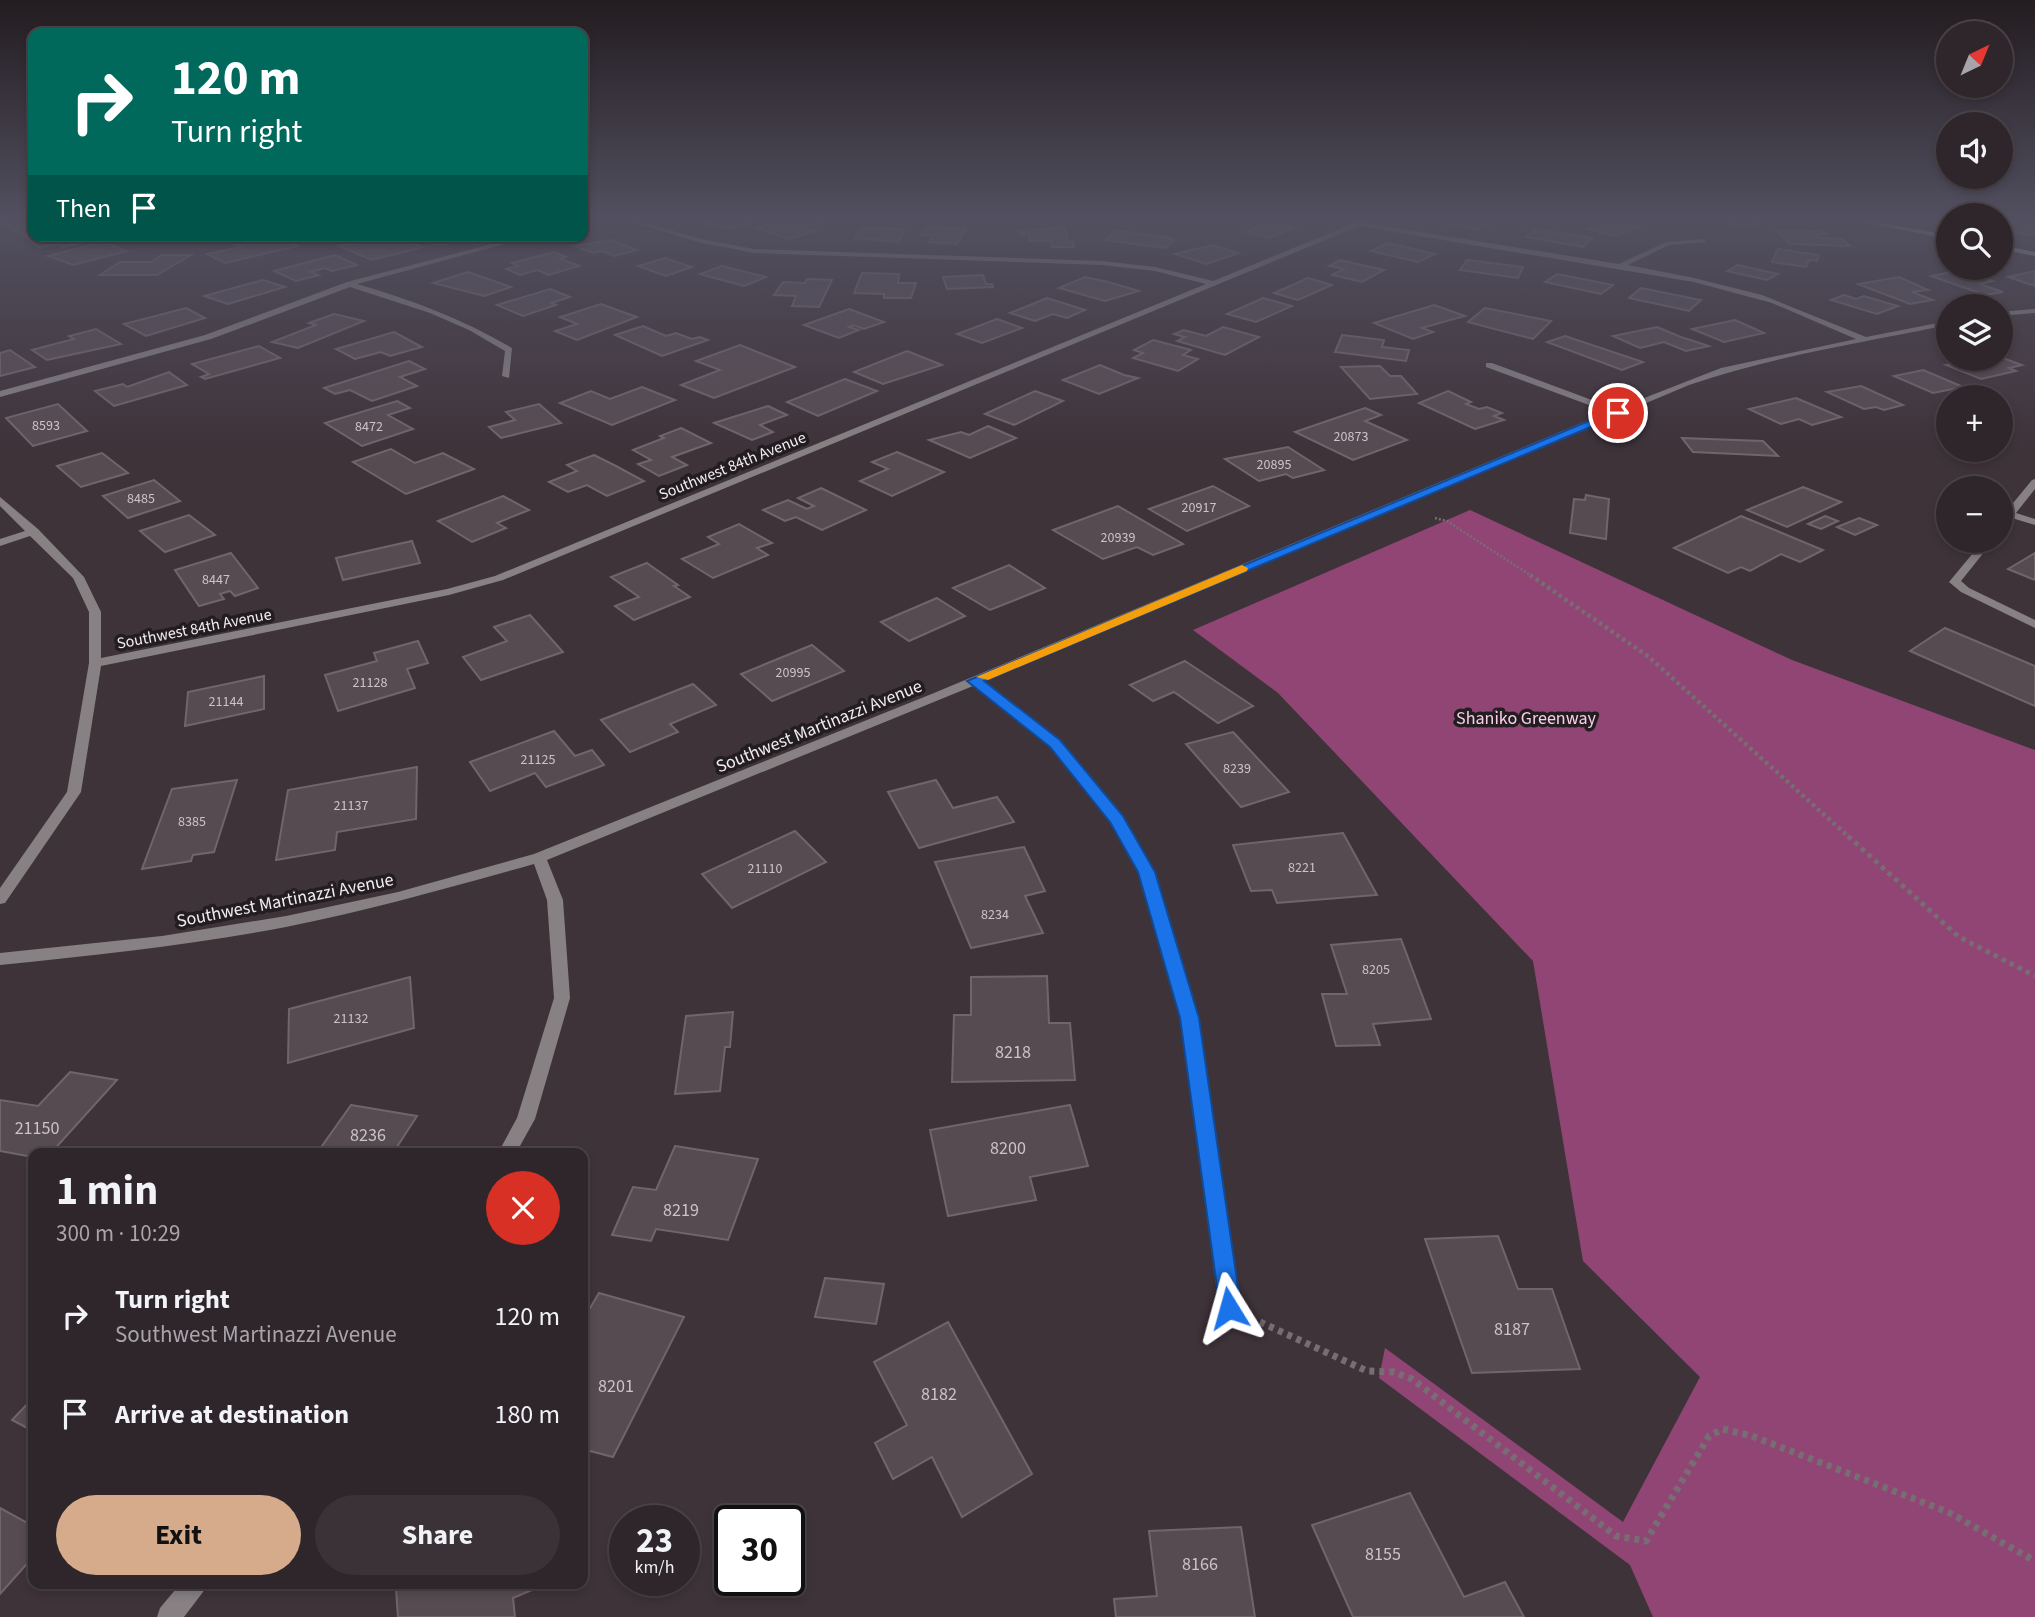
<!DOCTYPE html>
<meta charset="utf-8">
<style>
body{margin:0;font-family:"Source Sans 3",sans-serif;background:#3b3238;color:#f1f3f6;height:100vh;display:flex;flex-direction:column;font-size:26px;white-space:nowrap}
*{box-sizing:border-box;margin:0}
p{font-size:23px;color:#a7a5a9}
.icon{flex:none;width:38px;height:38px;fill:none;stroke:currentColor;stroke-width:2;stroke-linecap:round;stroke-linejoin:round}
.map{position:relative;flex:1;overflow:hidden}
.side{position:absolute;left:28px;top:1148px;width:560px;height:441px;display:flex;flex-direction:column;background:#2f262c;border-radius:14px;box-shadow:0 4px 10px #0003,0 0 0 2px #4a4348}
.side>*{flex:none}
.banner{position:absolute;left:28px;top:28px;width:560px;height:214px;border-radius:14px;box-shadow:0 4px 10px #0003,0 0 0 2px #4a4348;background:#00695c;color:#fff;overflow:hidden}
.needle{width:46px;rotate:43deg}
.tools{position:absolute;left:1936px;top:21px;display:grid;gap:14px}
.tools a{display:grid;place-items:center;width:77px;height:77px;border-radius:50%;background:#2f262c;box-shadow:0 4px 10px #0003,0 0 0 2px #4a4348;font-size:35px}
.speed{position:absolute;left:609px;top:1505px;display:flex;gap:14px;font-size:35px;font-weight:700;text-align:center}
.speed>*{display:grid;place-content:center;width:91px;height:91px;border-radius:50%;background:#2f262c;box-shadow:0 4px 10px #0003,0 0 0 2px #4a4348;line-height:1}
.speed small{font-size:18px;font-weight:400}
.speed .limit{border:4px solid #111;border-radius:10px;background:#fff;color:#111}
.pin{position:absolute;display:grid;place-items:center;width:60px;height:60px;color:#fff;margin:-30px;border:4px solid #fff;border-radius:50%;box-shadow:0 2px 7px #0007}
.me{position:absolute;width:77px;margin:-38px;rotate:352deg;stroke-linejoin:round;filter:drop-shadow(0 0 5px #0008)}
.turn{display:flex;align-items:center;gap:24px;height:147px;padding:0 28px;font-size:32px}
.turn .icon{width:91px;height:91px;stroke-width:2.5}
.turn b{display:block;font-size:49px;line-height:60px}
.then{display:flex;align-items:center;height:66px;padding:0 28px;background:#0003;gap:14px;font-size:26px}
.round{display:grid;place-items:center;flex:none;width:74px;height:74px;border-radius:37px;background:#3b3238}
.summary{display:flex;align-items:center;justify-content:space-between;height:119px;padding:0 28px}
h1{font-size:42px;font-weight:700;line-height:52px}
.cta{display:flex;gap:14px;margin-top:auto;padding:14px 28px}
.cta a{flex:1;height:80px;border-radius:42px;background:#d6ab8b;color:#111;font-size:28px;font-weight:700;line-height:80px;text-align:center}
.cta a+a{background:#3b3238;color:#f1f3f6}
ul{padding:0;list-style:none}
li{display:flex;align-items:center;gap:21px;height:98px;padding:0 28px}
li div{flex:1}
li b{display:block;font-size:26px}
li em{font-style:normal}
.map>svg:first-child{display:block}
.forest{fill:#914575}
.building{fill:#574b52;stroke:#71656c;stroke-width:2}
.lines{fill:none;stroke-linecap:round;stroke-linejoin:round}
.path-far3{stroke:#776d73;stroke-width:2.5;stroke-dasharray:2 2;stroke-linecap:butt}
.path-far2{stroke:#776d73;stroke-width:4.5;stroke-dasharray:3.5 3.5;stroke-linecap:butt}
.path-far1{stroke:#776d73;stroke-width:5;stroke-dasharray:4.5 4.5;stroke-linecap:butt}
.path{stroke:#776d73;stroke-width:7;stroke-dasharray:5 5;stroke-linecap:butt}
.lane{fill:#878184;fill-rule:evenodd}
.street{fill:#878184;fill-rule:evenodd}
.secondary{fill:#b4aaaf;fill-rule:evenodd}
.route{fill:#1a73e8;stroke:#114b97;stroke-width:2}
.slow{fill:#f59e0b}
.labels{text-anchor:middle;stroke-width:7;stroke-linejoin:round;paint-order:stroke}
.number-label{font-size:14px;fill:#ccc3c8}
.far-street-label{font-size:16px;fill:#f3ebef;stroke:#221d20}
.park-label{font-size:18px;fill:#fbcfe7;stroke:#221d20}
.street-label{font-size:18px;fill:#f3ebef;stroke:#221d20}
.near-number-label{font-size:18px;fill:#ccc3c8}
</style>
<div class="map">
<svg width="2035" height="1617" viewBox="0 0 2035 1617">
<rect width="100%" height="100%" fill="#3f333a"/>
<polygon class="forest" points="1470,510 1792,660 2035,750 2035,1617 1653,1617 1630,1565 1379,1378 1385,1348 1623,1522 1700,1377 1583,1261 1533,961 1278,693 1193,630"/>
<g class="building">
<polygon points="9,220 33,220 33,233 24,235 0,222"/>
<polygon points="693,220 762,220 730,229"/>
<polygon points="787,220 830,220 804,227 815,231 789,239 757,228"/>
<polygon points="1453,220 1496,220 1480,230 1446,224"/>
<polygon points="1611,220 1639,227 1616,236 1588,229"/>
<polygon points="1717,220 1761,220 1765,221 1744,227"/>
<polygon points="2016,221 2035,225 2035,235 2000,231"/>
<polygon points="1271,222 1295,228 1269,238 1245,232"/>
<polygon points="927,227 966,229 957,244 929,242 934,235 921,235"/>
<polygon points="1065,227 1068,242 1073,242 1074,247 1052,247 1051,241 1030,241 1029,234 1019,234 1019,231"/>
<polygon points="862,228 905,229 898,242 855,238"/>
<polygon points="1535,229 1592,238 1583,247 1526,237"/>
<polygon points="1777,230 1822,232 1825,234 1816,234 1820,238 1842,239 1850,246 1790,244"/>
<polygon points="1116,231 1167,237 1174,240 1165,248 1105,240"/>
<polygon points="33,235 91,236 97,240 62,247 58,244 39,248 25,236"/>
<polygon points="254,236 261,236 270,243 286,240 298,246 225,263 207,254 241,247 230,242"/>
<polygon points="299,236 338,236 313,242"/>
<polygon points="417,237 472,236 475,237 437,245"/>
<polygon points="381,239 391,243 405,240 423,247 372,260 339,246"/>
<polygon points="612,240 637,250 615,256 602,251 593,253 574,246"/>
<polygon points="103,242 127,251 73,265 48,256"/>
<polygon points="1388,243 1435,254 1418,262 1371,251"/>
<polygon points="1213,245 1239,253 1206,264 1175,254"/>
<polygon points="1778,249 1819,255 1817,261 1809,260 1806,267 1772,262"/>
<polygon points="554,252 566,257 560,259 579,266 549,275 537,270 520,275 506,269 518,266 512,263"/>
<polygon points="162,255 191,255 157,275 100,275 120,262 151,262"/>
<polygon points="335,255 357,265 332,271 325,268 311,272 319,275 296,281 274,271"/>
<polygon points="665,258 692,267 666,276 638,266"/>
<polygon points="1340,260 1384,270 1362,282 1332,275 1344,269 1329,266"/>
<polygon points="1467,260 1523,267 1518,278 1460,270"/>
<polygon points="1738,265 1778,274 1767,280 1727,271"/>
<polygon points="722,266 766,277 744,286 700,274"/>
<polygon points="1961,270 1993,281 1980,284 2003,292 1985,295 1931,276"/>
<polygon points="2035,271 2035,286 2008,277"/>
<polygon points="468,272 511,287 484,296 433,283"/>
<polygon points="862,273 899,274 898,283 916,283 911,298 884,298 884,294 854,293"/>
<polygon points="1557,274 1613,285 1601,294 1545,282"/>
<polygon points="983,275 986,284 992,284 993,287 947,289 943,277"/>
<polygon points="1085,277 1108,282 1139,291 1105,301 1059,288"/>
<polygon points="1899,277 1928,290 1912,292 1933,300 1910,304 1858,284"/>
<polygon points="1308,278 1332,285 1298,300 1274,293"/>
<polygon points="807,279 832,280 819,307 792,306 796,296 774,295 783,282 805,283"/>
<polygon points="263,280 285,287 228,304 204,296"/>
<polygon points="1641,288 1701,300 1689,311 1629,298"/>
<polygon points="550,289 570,297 551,303 556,305 523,316 497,305"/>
<polygon points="1844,295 1856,299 1864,296 1898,306 1877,314 1831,300"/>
<polygon points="1047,298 1085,310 1067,318 1053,314 1035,321 1010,313"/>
<polygon points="1263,298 1292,306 1256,322 1227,314"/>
<polygon points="601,304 637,317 577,340 555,331 577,324 560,317"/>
<polygon points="1434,305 1465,316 1422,328 1433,332 1413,339 1374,323"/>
<polygon points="186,308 205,318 146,336 124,324"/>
<polygon points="1485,308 1551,321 1533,339 1468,322"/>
<polygon points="849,309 884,322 864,329 853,325 849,327 859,330 839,338 804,325"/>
<polygon points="334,314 364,321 298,348 272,342 316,325 309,323"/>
<polygon points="997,319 1022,328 982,343 957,334"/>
<polygon points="1735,320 1764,333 1724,342 1692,329"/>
<polygon points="643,326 666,336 676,333 692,339 700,337 708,340 662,356 615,335"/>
<polygon points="1223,327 1259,337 1225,355 1177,341 1185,337 1174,334 1184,330 1206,336"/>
<polygon points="1657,327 1681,337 1709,346 1686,351 1664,342 1640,348 1613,336"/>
<polygon points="96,329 121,344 47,360 32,350 74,339 69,336"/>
<polygon points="394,332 422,347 390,356 381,352 355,359 336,349"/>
<polygon points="1342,335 1384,340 1382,347 1409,350 1406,361 1335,352"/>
<polygon points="1565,336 1643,362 1622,370 1547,342"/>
<polygon points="1153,340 1191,350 1183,355 1198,359 1178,371 1133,358 1143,353 1134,350"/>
<polygon points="740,345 795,367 714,398 681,385 720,370 696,361"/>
<polygon points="259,346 280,358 205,379 201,377 209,374 192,364"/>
<polygon points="10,350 35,367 0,376 0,353"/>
<polygon points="907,351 942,365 883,384 854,372"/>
<polygon points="2000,357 2022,365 2009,368 2016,371 1981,379 1946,365"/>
<polygon points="409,361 425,369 400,377 417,386 372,401 350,390 335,394 324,388"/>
<polygon points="1100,365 1124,375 1138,378 1099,394 1063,380"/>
<polygon points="1380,366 1390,376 1401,376 1417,394 1370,399 1341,367"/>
<polygon points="1923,370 1963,387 1933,393 1894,376"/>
<polygon points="169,372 187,385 114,406 95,391 123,384 127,387"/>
<polygon points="845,379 877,391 818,416 787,402"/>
<polygon points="1861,386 1903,405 1884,410 1876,407 1864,409 1827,392"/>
<polygon points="642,387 675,400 612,425 560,403 591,391 610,399"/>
<polygon points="1035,391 1063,401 1014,425 985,414"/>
<polygon points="1448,391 1471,402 1466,404 1479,409 1487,407 1502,413 1494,416 1504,420 1475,429 1419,403"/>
<polygon points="1796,398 1841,417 1812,425 1799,419 1781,424 1749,409"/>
<polygon points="397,401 410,408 388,415 413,429 362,446 325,423"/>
<polygon points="58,404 87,431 33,446 6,418"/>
<polygon points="539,404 561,423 501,438 489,427 515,420 506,412"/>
<polygon points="768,406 787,415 760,425 773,432 752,440 714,423"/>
<polygon points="1365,408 1381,415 1365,421 1407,440 1353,460 1295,432"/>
<polygon points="988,426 1016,438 970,458 929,440 961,432 969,435"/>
<polygon points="681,428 711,443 672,457 687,465 659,476 638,464 651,460 633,450 664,438 660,436"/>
<polygon points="1682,438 1763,441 1778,456 1693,452"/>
<polygon points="1288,447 1324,470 1293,478 1286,474 1259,481 1225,459"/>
<polygon points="391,449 415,463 443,453 474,469 406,494 353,462"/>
<polygon points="897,452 944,472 892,496 860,481 888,469 872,462"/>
<polygon points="102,453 128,473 81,487 57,466"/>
<polygon points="594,455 616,466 644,481 607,496 587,485 568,492 549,482 577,471 567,465"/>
<polygon points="154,480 180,501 128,518 103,496"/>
<polygon points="1213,486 1249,506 1187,531 1149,509"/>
<polygon points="1803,487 1841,502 1787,527 1747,510"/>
<polygon points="821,488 866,510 822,530 796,517 785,521 763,510 788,500 807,509 814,506 798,498"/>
<polygon points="1586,495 1609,499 1606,539 1570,533 1574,499 1585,500"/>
<polygon points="503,496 529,510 497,523 506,528 472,542 438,521"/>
<polygon points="1118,506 1183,544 1153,555 1137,547 1103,559 1053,530"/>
<polygon points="189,515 215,535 165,552 140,531"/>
<polygon points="1741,516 1823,550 1800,562 1781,554 1750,571 1741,567 1728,573 1674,548"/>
<polygon points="1825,516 1838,521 1821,529 1808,524"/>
<polygon points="1859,518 1877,525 1855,535 1837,527"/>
<polygon points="739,524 772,543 757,548 768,555 713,578 682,559 719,544 708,537"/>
<polygon points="412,541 420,563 343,580 336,558"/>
<polygon points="231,553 258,588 235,596 230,591 220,594 224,599 199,606 175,570"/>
<polygon points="2035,553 2035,580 2008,569"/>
<polygon points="647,563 678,585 674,586 690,597 634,620 615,606 639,597 611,577"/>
<polygon points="1009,565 1045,588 990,610 953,588"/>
<polygon points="937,598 965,616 909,641 881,622"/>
<polygon points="530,615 563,652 481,680 463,657 507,641 494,627"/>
<polygon points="1945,628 2035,666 2035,706 1910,651"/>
<polygon points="418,641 428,663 407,669 415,688 338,711 325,675 377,661 374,653"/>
<polygon points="812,645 844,671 772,701 741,674"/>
<polygon points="1185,661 1253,706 1218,723 1174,692 1153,701 1130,685"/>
<polygon points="264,676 264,709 185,726 188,692"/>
<polygon points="693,684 716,705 670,724 678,732 630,752 601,720"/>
<polygon points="554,731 575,756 592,750 604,765 546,787 535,773 490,791 470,762"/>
<polygon points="1233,732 1289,792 1241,807 1186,744"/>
<polygon points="417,767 416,819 337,832 335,850 276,860 288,790"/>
<polygon points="237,780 214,852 193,855 191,861 142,869 172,789"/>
<polygon points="936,780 953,808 997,797 1014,822 919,848 888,792"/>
<polygon points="795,831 826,862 732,908 702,874"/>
<polygon points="1343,833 1377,895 1277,903 1272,890 1251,891 1233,845"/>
<polygon points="1024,847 1045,891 1025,896 1043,933 971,948 935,862"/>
<polygon points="1401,939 1431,1019 1373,1024 1380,1045 1336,1046 1322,994 1347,994 1331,945"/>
<polygon points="1047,976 1049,1023 1070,1023 1075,1080 952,1082 954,1015 971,1015 971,977"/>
<polygon points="410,977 414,1028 288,1063 289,1009"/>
<polygon points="733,1012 730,1047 725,1047 720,1091 675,1094 686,1016"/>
<polygon points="70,1072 117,1080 51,1153 33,1153 33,1157 0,1151 0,1100 38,1106"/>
<polygon points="351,1105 417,1116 393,1153 317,1153"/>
<polygon points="1070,1105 1088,1166 1030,1177 1036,1200 948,1216 930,1130"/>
<polygon points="675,1146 758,1159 728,1240 656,1229 651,1241 612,1235 633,1187 656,1190"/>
<polygon points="1498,1236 1518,1289 1552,1289 1580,1369 1472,1373 1425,1239"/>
<polygon points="825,1278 884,1284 876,1324 815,1317"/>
<polygon points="599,1293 684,1317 613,1457 590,1451 583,1464 583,1320"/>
<polygon points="948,1322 1032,1474 962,1517 932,1457 893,1479 875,1443 907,1425 874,1362"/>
<polygon points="33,1398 33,1431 12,1420"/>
<polygon points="1410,1493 1464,1597 1505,1582 1524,1617 1353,1617 1312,1525"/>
<polygon points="0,1508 33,1526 33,1557 0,1594"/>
<polygon points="1241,1527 1255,1617 1116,1617 1114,1599 1157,1596 1149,1531"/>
<polygon points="408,1584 546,1584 513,1598 515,1617 398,1617 396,1589"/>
</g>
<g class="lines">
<polyline class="path-far3" points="1435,518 1447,521 1533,577"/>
<polyline class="path-far2" points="1530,575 1649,657 1850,838"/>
<polyline class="path-far1" points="1848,836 1959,937 2035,976"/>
<polyline class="path" points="1260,1322 1367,1371 1394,1372 1412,1379 1616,1536 1646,1541 1709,1436 1723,1429 1752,1436 1948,1512 2035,1561"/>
<g class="lane">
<polygon points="2035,479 2035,489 2016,513 2035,519 2035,525 2012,518 2004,528 2000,529 2000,519 2032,480"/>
<polygon points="1983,541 1993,541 1961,581 1969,588 2035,620 2035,628 1961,592 1949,582"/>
</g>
<g class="street">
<polygon points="596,220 595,221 583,225 583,221"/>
<path d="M626,220H636L701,239L754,249L1102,261L1155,267L1213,281L1352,224L1337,220L1358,222L1371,220L1366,223L1619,264L1666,242L1704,239L1706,242L1669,245L1628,265L1694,278L1762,295L1866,337L1948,321V325C1861,343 1773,356 1689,385L983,682L1060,741L1122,817L1153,872L1197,1018L1239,1308L1236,1315L1229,1317L1222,1315L1219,1308L1181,1018L1139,872L1111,822L1050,747L973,686L547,860L563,900L570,998L535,1119L516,1153H498L517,1118L554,998L547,900L534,864C452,887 370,910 286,927C191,945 96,955 0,965V953L162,936L286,916L398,892L534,854L934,693L1608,412L1486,367V363H1492L1616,409L1721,368L1856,339L1772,303L1694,282L1359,226L503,580L449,595L101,666L81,792L5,903L0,904V888L67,792L89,663V612L73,578L30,536L0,546V539L25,531L0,506V497L38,529L84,577L101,612V658L447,589L495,576L1206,284L1155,271L1102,265L754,253L698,242Z"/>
<path d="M522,236H534L357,284C412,300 463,319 512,348L509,378L502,376L505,351L469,330L430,313L350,287L211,339L0,397V391L205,335L347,282Z"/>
<polygon points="2035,309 2035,313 2000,316 2000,312"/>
<polygon points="180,1584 207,1584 203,1592 184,1617 157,1617 160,1608"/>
</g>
<g class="secondary">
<polygon points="1853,220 1866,220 1948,235 1948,239"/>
<polygon points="2000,245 2035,252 2035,256 2000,249"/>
</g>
</g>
<linearGradient id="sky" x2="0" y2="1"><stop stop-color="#231c20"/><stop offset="0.49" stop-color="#525060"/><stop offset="1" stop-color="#525060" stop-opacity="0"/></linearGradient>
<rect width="2035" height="446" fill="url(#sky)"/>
<polygon class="route" points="1615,410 1624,413 984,681 1060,740 1123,816 1155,872 1199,1018 1241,1308 1238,1316 1229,1319 1221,1316 1180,1018 1138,872 1110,822 1050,747 967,681"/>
<polygon class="slow" points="1242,565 1248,568 1247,571 988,680 976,677"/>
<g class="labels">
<g class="number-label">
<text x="46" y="430">8593</text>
<text x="369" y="431">8472</text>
<text x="1351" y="441">20873</text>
<text x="1274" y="469">20895</text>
<text x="141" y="503">8485</text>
<text x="1199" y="512">20917</text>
<text x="1118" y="542">20939</text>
<text x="216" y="584">8447</text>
<text x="793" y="677">20995</text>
<text x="370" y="687">21128</text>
<text x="226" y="706">21144</text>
<text x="538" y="764">21125</text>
<text x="1237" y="773">8239</text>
<text x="351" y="810">21137</text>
<text x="192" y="826">8385</text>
<text x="1302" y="872">8221</text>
<text x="765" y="873">21110</text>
<text x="995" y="919">8234</text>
<text x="1376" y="974">8205</text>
<text x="351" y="1023">21132</text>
</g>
<g class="far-street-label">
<text transform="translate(732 465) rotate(-22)" y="6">Southwest 84th Avenue</text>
<text transform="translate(194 628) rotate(-11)" y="6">Southwest 84th Avenue</text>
</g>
<g class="park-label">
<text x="1526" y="724">Shaniko Greenway</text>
</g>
<g class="street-label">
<text transform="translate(819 726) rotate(-22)" y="6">Southwest Martinazzi Avenue</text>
<text transform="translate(285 900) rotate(-11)" y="6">Southwest Martinazzi Avenue</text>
</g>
<g class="near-number-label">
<text x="1013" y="1058">8218</text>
<text x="37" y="1134">21150</text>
<text x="368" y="1141">8236</text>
<text x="1008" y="1154">8200</text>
<text x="681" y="1216">8219</text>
<text x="1512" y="1335">8187</text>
<text x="616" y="1392">8201</text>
<text x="939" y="1400">8182</text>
<text x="1383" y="1560">8155</text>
<text x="1200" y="1570">8166</text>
</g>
</g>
</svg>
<div class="tools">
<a><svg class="needle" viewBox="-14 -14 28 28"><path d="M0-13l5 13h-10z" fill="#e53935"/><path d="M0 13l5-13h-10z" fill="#a7a5a9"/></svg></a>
<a><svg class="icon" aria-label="sound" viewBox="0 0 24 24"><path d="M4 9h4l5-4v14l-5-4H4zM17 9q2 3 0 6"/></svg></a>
<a><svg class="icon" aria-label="search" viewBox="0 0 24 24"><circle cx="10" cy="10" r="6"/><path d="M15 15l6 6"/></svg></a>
<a><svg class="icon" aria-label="layers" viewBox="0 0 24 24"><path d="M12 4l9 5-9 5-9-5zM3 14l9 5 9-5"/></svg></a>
<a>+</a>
<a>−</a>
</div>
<div class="speed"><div>23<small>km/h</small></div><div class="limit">30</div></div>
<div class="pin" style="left:1618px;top:413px;background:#d93025"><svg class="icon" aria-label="arrive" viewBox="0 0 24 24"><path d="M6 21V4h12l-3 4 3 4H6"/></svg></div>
<svg class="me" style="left:1229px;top:1308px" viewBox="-20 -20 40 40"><path d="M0-17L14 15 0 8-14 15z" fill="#1a73e8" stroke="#fff" stroke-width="4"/></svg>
<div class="banner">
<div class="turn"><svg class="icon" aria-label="right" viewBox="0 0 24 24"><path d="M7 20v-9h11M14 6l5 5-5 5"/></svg><div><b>120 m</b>Turn right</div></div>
<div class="then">Then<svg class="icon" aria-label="arrive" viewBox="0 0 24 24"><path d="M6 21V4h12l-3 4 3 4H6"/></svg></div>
</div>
<section class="side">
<div class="summary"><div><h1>1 min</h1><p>300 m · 10:29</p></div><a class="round" style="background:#d93025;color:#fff"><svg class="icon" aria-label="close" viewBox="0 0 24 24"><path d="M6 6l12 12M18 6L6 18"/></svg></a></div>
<ul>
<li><svg class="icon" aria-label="right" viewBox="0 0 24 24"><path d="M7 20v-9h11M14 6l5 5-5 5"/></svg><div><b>Turn right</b><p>Southwest Martinazzi Avenue</p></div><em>120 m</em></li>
<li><svg class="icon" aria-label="arrive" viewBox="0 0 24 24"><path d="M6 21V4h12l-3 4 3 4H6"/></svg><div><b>Arrive at destination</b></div><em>180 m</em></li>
</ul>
<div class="cta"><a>Exit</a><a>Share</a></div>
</section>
</div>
